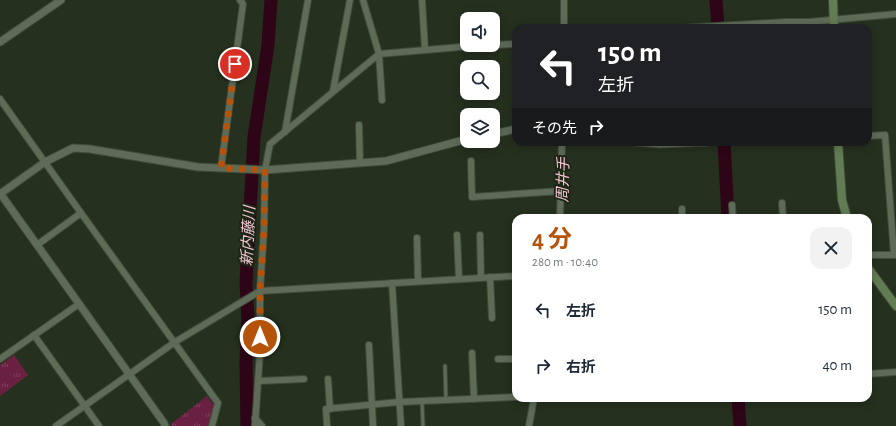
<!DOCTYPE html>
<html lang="ja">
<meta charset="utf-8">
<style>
body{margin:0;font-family:"Alegreya Sans","Noto Sans JP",sans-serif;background:#f2f2f3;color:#1f2937;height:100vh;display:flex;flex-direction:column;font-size:15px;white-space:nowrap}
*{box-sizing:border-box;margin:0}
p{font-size:13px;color:#747a83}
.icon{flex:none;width:22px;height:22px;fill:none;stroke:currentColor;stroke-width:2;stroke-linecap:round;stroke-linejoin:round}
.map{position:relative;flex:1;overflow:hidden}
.drawer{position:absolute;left:512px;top:214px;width:360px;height:188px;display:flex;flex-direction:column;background:#fff;border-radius:12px;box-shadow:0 2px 10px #0003}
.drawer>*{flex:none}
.banner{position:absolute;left:512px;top:24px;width:360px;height:122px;border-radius:12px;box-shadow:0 2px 10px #0003;background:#202124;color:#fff;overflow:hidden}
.buttons{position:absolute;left:460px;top:12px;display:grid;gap:8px}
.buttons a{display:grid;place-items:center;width:40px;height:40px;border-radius:8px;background:#fff;box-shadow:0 2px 10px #0003;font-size:20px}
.pin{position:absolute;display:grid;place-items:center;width:34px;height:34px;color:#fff;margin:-17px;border:2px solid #fff;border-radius:50%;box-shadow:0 1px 4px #0007}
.me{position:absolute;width:44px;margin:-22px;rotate:0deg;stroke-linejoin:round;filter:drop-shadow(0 0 3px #0008)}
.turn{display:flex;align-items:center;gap:14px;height:84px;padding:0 20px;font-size:18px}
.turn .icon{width:52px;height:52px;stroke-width:2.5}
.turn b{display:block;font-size:28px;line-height:34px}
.then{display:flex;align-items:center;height:38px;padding:0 20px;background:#0003;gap:8px;font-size:15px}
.round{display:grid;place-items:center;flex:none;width:42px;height:42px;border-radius:12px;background:#f2f2f3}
.summary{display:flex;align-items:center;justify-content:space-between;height:68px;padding:0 20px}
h1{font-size:24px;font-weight:700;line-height:30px;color:#b45309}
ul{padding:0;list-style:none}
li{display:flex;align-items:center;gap:12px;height:56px;padding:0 20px}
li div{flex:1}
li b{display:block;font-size:15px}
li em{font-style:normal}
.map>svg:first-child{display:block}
.grass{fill:url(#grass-tufts)}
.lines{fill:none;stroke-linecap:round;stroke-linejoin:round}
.river{stroke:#2d0517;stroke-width:13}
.service-casing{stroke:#414b3c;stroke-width:5}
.minor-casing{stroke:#414b3c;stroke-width:8}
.tertiary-casing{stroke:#414b3c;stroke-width:9}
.secondary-casing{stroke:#414b3c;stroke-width:10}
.service{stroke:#5d6b57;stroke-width:3}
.minor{stroke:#5d6b57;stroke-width:6}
.tertiary{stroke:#5d6b57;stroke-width:7}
.secondary{stroke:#627c53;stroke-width:8}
.route{stroke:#b45309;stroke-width:7;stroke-dasharray:0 12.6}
.labels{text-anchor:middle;stroke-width:4;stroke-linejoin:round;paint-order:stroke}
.water-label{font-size:15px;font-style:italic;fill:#f4c4d3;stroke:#1b2615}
</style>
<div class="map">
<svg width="896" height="426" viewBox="0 0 896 426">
<defs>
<pattern id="grass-tufts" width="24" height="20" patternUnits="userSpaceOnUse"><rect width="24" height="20" fill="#6a2141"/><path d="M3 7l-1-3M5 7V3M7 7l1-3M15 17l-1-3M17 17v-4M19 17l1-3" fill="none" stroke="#7f425c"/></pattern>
</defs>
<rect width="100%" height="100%" fill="#25301e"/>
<g class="grass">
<polygon points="14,355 28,375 0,396 0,365"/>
<polygon points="207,396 214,406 209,426 172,426 171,424"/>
</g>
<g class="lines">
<g class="river">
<polyline points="716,0 718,28"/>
<polyline points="724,142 728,218"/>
<polyline points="738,398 740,426"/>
<polyline points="247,426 246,362 248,320 246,283 254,137 268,45 271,0"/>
</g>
<g class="service-casing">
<g id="service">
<polyline points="445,366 446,400"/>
<polyline points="422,401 423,426"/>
</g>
</g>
<g class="minor-casing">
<g id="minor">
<polyline points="363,0 379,54 382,100"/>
<polyline points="422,0 425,50"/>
<polyline points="564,28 564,0"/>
<polyline points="683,28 786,22 809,22 896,14"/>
<polyline points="333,91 350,0"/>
<polyline points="0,99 81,213 218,403 212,426"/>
<polyline points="359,125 360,163"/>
<polyline points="285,132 308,0"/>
<polyline points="868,136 885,135 894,255"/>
<polyline points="471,161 472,197 561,191"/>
<polyline points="221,168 243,4 240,0"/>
<polyline points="782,203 783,218"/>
<polyline points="732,205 733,218"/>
<polyline points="682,209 682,218"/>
<polyline points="560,218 562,142"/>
<polyline points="457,235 459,279"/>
<polyline points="480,235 481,278"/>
<polyline points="417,238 418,281"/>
<polyline points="37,245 81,213"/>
<polyline points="868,255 896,255"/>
<polyline points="490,277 492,318"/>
<polyline points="392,283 401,426"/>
<polyline points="34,335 99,426"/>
<polyline points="369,345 373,426"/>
<polyline points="472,353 474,399"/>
<polyline points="0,359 79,304"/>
<polyline points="498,359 516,359"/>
<polyline points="868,374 896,372"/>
<polyline points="328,379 330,409"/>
<polyline points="258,381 304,379"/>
<polyline points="255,418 262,426"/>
<polyline points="56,426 175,342 260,291 516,276"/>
<polyline points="255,426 260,352 260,291 264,229 265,170 270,144 379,54 472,46 516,44"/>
<polyline points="327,426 326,409 399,402 516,397"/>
<polyline points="529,426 534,398"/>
</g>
</g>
<g class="tertiary-casing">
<g id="tertiary">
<polyline points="0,42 61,0"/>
<polyline points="493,134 516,129"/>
<polyline points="636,142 660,144 708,142"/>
<polyline points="0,193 164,423 165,426"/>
<polyline points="0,194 45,162 73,148 90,149 198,167 265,170 386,161 467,139"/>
</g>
</g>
<g class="secondary-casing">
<g id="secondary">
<polyline points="833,0 834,28"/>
<polyline points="838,142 842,200 847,218"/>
<polyline points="868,268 896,306"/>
</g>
</g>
<use href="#service" class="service"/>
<use href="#minor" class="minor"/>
<use href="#tertiary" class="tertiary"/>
<use href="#secondary" class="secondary"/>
</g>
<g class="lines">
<polyline class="route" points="235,64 221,168 265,170 264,229 260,291 260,337"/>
</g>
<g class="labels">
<g class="water-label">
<text transform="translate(563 180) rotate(-89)" y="5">周井手</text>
<text transform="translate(248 236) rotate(-87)" y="5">新内藤川</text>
</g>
</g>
</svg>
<div class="buttons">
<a><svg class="icon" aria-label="sound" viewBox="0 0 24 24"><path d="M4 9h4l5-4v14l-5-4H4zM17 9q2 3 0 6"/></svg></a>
<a><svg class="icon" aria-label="search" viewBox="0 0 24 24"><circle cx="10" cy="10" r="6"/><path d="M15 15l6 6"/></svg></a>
<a><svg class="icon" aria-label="layers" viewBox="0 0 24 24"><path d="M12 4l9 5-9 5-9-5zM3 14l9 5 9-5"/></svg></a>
</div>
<div class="pin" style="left:235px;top:64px;background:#d93025"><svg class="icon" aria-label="arrive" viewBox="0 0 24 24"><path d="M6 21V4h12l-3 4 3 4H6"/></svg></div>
<svg class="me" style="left:260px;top:337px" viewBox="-20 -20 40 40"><circle r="17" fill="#b45309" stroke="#fff" stroke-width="3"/><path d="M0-11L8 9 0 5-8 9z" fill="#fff"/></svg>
<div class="banner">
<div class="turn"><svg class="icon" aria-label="left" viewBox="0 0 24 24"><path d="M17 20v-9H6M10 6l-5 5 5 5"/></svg><div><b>150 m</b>左折</div></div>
<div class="then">その先<svg class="icon" aria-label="right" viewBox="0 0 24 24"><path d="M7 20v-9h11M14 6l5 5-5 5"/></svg></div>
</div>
<section class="drawer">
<div class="summary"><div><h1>4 分</h1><p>280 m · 10:40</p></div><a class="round"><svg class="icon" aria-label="close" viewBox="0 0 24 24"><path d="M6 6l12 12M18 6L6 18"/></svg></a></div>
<ul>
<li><svg class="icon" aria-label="left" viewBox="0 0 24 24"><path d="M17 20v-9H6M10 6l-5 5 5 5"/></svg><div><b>左折</b></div><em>150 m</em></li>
<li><svg class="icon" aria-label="right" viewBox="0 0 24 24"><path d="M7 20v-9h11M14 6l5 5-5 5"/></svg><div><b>右折</b></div><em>40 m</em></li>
</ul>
</section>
</div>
